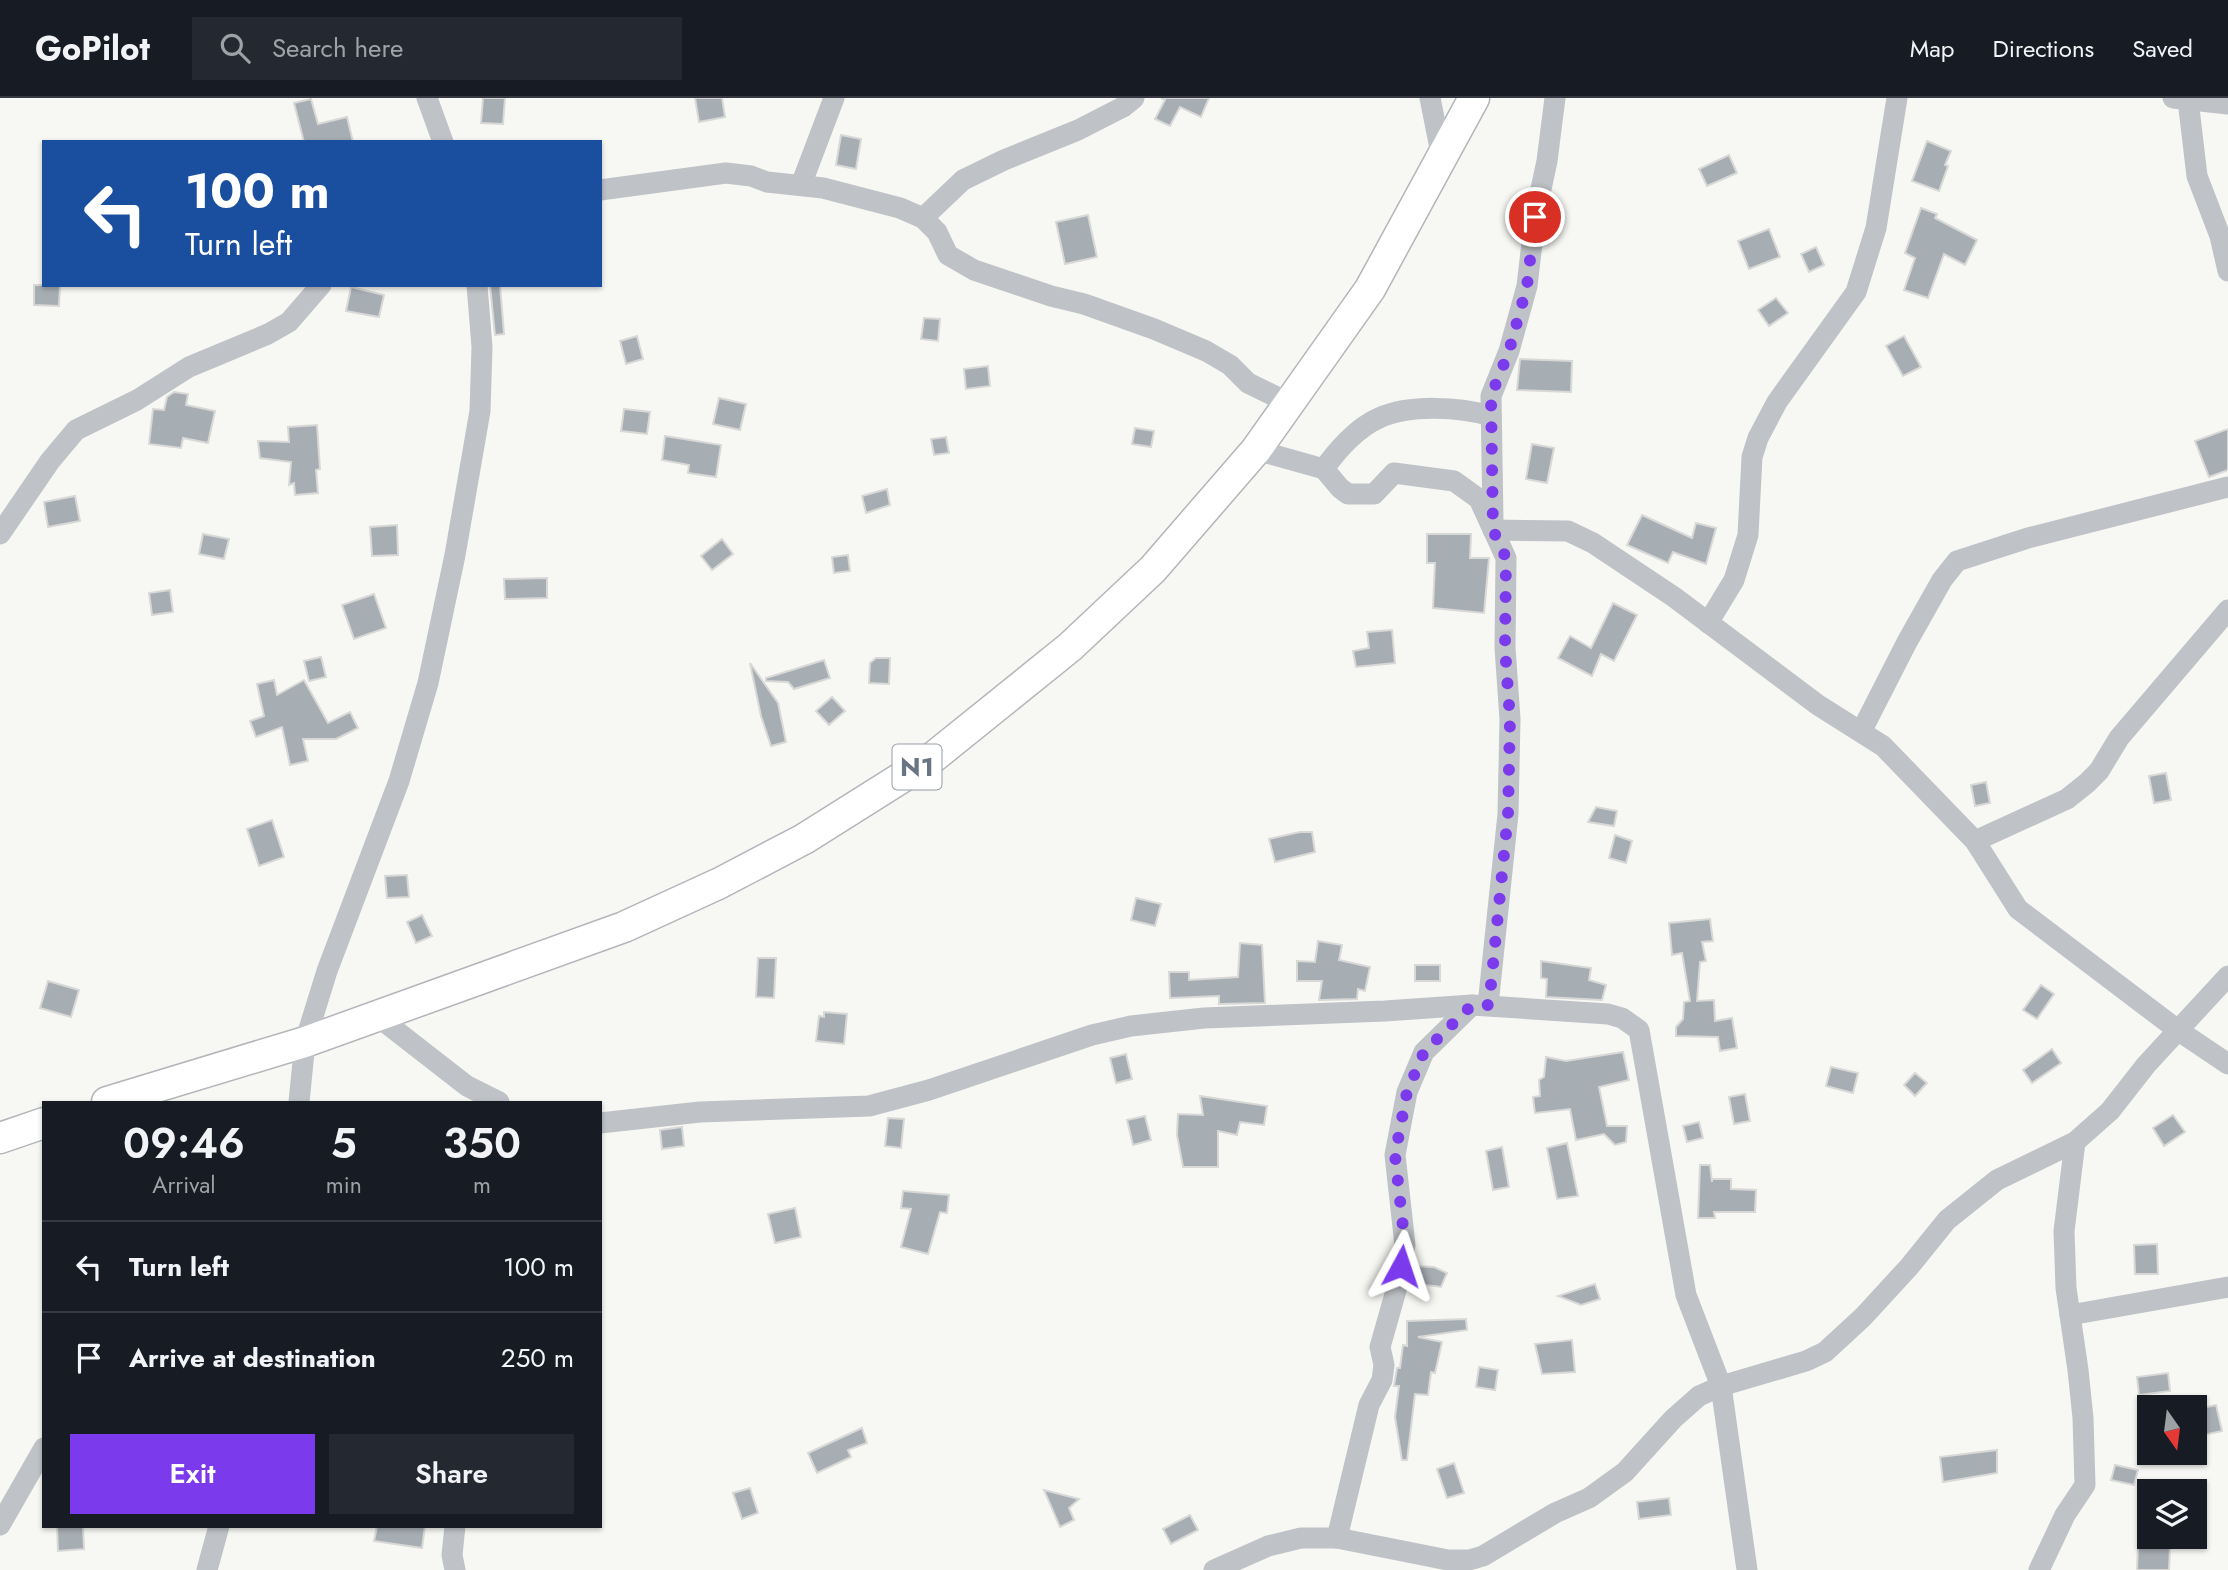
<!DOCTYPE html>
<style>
body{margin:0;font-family:Jost,sans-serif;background:#242831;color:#f1f3f6;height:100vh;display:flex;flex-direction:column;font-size:26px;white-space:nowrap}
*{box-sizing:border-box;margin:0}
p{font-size:23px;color:#9ea1a6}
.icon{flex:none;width:38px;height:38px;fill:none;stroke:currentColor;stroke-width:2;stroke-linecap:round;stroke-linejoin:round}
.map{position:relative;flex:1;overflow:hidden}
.panel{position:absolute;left:42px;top:1003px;width:560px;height:427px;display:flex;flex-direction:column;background:#171b24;border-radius:0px;box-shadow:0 2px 5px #0004}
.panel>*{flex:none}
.guide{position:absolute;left:42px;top:42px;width:560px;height:147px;border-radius:0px;box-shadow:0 2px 5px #0004;background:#1a4fa0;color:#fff;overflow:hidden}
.needle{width:46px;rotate:166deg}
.controls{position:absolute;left:2137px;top:1297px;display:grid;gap:14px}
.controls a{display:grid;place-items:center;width:70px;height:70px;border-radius:0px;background:#171b24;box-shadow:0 2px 5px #0004;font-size:35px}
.pin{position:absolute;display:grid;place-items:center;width:60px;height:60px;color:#fff;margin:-30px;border:4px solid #fff;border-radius:50%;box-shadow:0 2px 7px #0007}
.me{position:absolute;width:77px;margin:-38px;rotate:5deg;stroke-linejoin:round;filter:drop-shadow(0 0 5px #0008)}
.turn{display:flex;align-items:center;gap:24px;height:147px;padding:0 28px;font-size:32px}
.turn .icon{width:91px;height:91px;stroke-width:2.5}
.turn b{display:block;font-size:49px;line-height:60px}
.eta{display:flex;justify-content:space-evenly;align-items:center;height:119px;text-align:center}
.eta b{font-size:42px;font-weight:600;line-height:49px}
.cta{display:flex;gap:14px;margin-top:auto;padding:14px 28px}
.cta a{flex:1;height:80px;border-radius:0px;background:#7c3aed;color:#fff;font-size:28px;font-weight:600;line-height:80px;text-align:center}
.cta a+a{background:#242831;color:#f1f3f6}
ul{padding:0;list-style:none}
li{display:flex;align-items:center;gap:21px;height:91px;padding:0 28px;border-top:2px solid #363941}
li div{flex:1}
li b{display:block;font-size:26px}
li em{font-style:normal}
header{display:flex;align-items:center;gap:42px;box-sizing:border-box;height:98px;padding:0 35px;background:#171b24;border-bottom:2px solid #363941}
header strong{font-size:33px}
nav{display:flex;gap:38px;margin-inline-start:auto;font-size:24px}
.search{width:490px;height:63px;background:#242831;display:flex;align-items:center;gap:18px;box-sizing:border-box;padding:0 24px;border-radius:0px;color:#9ea1a6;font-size:26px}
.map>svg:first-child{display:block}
.building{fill:#a6adb3;stroke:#d8d8d7;stroke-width:2}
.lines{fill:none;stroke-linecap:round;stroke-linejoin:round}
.highway-casing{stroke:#b2b5b9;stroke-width:33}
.minor{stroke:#bfc2c6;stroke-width:21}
.highway{stroke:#fff;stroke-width:30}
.route{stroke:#7c3aed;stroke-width:12;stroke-dasharray:0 21.6}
.labels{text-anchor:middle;stroke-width:7;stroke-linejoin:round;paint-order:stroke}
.shield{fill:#fff;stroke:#969ea8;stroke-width:2}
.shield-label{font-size:26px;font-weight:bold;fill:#697582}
</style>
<header>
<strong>GoPilot</strong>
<div class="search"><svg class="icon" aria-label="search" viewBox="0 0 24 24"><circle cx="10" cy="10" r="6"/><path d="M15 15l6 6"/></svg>Search here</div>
<nav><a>Map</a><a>Directions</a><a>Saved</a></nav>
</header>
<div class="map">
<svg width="2228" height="1472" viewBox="0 0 2228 1472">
<rect width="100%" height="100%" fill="#f7f7f4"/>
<g class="building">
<polygon points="483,0 505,0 503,26 481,25"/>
<polygon points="695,0 722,0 725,19 699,24"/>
<polygon points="1161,0 1209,0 1201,19 1180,9 1170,28 1155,21 1165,2"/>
<polygon points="311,1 318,26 347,19 353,44 304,44 294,5"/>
<polygon points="841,37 861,41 856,71 836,67"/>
<polygon points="1927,43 1951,53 1945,67 1948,68 1939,93 1912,83"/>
<polygon points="1729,57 1737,75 1707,88 1699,71"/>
<polygon points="1921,110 1937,116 1935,120 1977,142 1965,167 1944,156 1928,200 1904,192 1915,160 1905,155"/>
<polygon points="1088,117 1097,159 1065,166 1056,124"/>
<polygon points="1769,131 1780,159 1749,171 1738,143"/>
<polygon points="1816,149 1824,167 1809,174 1801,156"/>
<polygon points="34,187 60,187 59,208 34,207"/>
<polygon points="490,187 500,187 504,236 495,237"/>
<polygon points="351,189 384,197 379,219 346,213"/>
<polygon points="1776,200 1788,215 1769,228 1758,212"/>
<polygon points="924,220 940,221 938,243 921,241"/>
<polygon points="637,238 643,261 626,266 620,243"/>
<polygon points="1904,238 1921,269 1903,278 1886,248"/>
<polygon points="1520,261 1572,263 1571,294 1517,292"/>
<polygon points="988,268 990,288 966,291 964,271"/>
<polygon points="174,294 188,296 186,307 215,313 208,345 183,340 181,350 149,346 153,311 164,312 167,299"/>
<polygon points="719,300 746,306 740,332 713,326"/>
<polygon points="624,311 650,314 647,336 621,333"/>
<polygon points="317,327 320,371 316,372 318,395 295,397 294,385 289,387 291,364 260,360 258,343 289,344 288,329"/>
<polygon points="1135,330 1154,333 1151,349 1132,346"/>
<polygon points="2228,331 2228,372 2209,379 2195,343"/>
<polygon points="665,338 721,347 716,379 688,375 689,367 662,362"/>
<polygon points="946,339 949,355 934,357 931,341"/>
<polygon points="1532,346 1554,350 1547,385 1526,381"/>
<polygon points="887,391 890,407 866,415 862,398"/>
<polygon points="75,398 80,423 48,429 44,404"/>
<polygon points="1642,417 1692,440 1696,425 1716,430 1706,466 1673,454 1668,465 1627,447"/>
<polygon points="397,427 398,457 372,458 370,429"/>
<polygon points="203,436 229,441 224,461 199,456"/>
<polygon points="1427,436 1471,436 1470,460 1489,460 1484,515 1433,510 1435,465 1427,465"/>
<polygon points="722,441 733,456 712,472 701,458"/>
<polygon points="848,457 850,473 834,475 832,459"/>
<polygon points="547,480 547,500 505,501 504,481"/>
<polygon points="170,492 173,514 152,517 149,495"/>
<polygon points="374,496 386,530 354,541 342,507"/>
<polygon points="1613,505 1637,517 1614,563 1601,556 1592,578 1558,560 1570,538 1591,550"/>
<polygon points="1392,532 1395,565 1356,569 1353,553 1369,550 1367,534"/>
<polygon points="321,559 326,579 309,583 304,563"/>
<polygon points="876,560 890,560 889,586 869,585 870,565"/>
<polygon points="824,562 830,580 794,591 788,584 766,583 766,580"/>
<polygon points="750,565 778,605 786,644 771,648 761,618"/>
<polygon points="274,582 277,597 304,582 328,625 350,614 358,630 336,641 303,641 308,663 290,667 282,629 256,639 250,623 264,618 257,586"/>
<polygon points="832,599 845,613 829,627 816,613"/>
<polygon points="2166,675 2171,702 2154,705 2149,678"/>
<polygon points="1986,684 1990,705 1975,708 1971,687"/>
<polygon points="1596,709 1617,713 1614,728 1588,724"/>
<polygon points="272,722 284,759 259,768 247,731"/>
<polygon points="1300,734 1312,734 1315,754 1275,764 1269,741"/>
<polygon points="1615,737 1632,743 1626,765 1609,760"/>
<polygon points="407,777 409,799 387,800 385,778"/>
<polygon points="1136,800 1161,806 1155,828 1131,822"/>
<polygon points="422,817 432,838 416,845 407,824"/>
<polygon points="1710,821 1713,843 1702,844 1706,863 1700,864 1697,903 1714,902 1715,923 1732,920 1737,950 1720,953 1718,939 1676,938 1676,929 1683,921 1684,904 1690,903 1682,855 1672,857 1669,825"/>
<polygon points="1318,843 1342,847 1339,862 1370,869 1365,893 1358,891 1357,901 1319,902 1322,883 1297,883 1297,863 1315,864"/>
<polygon points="1240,845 1262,847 1265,905 1219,906 1219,898 1170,900 1169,874 1189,874 1189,882 1238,879"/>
<polygon points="758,860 776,860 774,900 756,899"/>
<polygon points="1541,863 1591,870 1589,882 1606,887 1602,902 1546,899 1547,881 1541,880"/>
<rect x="1415" y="867" width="25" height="16"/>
<polygon points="48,883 79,892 71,919 40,910"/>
<polygon points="2041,887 2054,896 2037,921 2023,912"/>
<polygon points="824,914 847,916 844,946 816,943 819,918 824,919"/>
<polygon points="2052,951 2061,965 2032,985 2023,972"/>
<polygon points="1623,954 1629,982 1599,989 1607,1028 1627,1028 1626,1044 1615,1047 1604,1036 1576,1042 1570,1011 1535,1015 1533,999 1540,998 1539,982 1544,979 1546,959 1566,963"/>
<polygon points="1126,956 1132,981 1116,985 1110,960"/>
<polygon points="1831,969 1858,975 1853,995 1826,988"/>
<polygon points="1915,975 1927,985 1915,998 1904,987"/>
<polygon points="1745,996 1750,1023 1734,1026 1729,999"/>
<polygon points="1200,998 1267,1008 1264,1027 1240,1024 1237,1037 1218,1033 1218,1069 1183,1069 1177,1037 1178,1016 1203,1017"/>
<polygon points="2173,1017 2185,1034 2164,1048 2153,1030"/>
<polygon points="1145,1018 1151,1042 1133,1047 1127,1022"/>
<polygon points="888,1020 904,1021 901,1050 885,1048"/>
<polygon points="1699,1024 1703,1040 1687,1044 1683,1028"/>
<polygon points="682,1029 684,1048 662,1051 660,1032"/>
<polygon points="1567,1045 1578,1098 1557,1101 1547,1050"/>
<polygon points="1502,1049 1509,1089 1493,1092 1486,1053"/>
<polygon points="1700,1067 1710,1067 1712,1084 1712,1081 1731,1081 1731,1091 1756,1092 1755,1114 1714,1114 1715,1120 1698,1120"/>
<polygon points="903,1093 949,1097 947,1115 940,1114 928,1156 901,1149 911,1111 901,1110"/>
<polygon points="795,1110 801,1139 775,1145 768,1116"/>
<polygon points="2157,1146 2158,1176 2135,1176 2134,1147"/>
<polygon points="1414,1168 1434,1169 1447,1175 1441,1189 1411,1185"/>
<polygon points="1595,1186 1600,1201 1581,1207 1558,1198"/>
<polygon points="1466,1221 1467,1232 1418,1239 1442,1244 1435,1275 1431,1274 1428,1297 1415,1296 1407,1362 1402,1362 1395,1319 1399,1288 1394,1288 1397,1270 1400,1270 1403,1247 1407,1248 1407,1223"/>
<polygon points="1572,1242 1575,1274 1542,1276 1535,1246"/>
<polygon points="1479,1269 1498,1272 1495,1292 1476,1289"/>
<polygon points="2168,1275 2170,1293 2139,1297 2137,1279"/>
<polygon points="2216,1307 2222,1333 2194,1339 2194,1312"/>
<polygon points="862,1330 867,1345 848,1352 851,1359 817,1375 808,1355"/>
<polygon points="1997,1352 1997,1375 1943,1384 1940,1359"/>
<polygon points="1454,1365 1464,1395 1447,1400 1437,1371"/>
<polygon points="2115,1367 2138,1372 2134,1387 2111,1382"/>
<polygon points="750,1390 758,1415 742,1421 733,1395"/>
<polygon points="1044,1392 1079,1401 1069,1410 1074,1422 1060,1429"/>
<polygon points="1669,1400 1671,1417 1639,1421 1637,1404"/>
<polygon points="1190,1417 1198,1432 1171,1446 1163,1431"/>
<polygon points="57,1428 83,1428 84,1451 58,1453"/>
<polygon points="377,1428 425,1428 422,1450 374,1443"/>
<polygon points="2138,1447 2170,1449 2169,1472 2137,1472"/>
</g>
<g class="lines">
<g class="highway-casing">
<g id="highway">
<polyline points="107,1004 305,944 624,829 720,785 804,741 931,661 1070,549 1153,471 1256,352 1370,191 1474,0"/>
<polyline points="0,1040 44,1025"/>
</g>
</g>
<g class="minor">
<polyline points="427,0 443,44"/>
<polyline points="1430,0 1442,60"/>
<polyline points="2173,0 2228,6"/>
<polyline points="2188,2 2197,78 2220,138 2228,173"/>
<polyline points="801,87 834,0"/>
<polyline points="600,92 726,75 751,78 767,84 823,90 900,110 923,120 937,134 948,157 974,172 1051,198 1084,206 1154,231 1206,253 1230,267 1248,285 1289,305"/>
<polyline points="923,120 963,82 1004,62 1078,32 1123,9 1134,0"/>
<polyline points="1256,352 1324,371 1340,390 1348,396 1374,396 1394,375 1454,383 1479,401 1506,460 1505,550 1510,621 1508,716 1488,907"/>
<path d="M1324,371C1337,352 1358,329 1379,320C1410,306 1460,309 1491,318"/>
<polyline points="1493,423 1491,298 1509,253 1527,188 1535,119 1547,63 1555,0"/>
<polyline points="1493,432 1568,433 1593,445 1674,499 1818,607 1883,648 1975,743 2018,811 2179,933 2228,966"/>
<polyline points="0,436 50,363 76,332 137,302 189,269 268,236 289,224 321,187"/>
<polyline points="1708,525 1734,482 1748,437 1752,359 1758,340 1777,304 1856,194 1876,130 1897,0"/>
<polyline points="1861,634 1907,544 1942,482 1957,463 2028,440 2228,389"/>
<polyline points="1975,743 2067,701 2087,685 2099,673 2119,640 2228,512"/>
<polyline points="377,918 467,988 499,1004"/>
<polyline points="299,1004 305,944 327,873 399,683 428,585 455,457 480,313 482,249 477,187"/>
<polyline points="600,1025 700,1014 869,1008 929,992 1092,937 1131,928 1204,920 1385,913 1472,907 1608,916 1622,920 1639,932 1686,1197 1721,1288 1747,1472"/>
<polyline points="2070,1217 2228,1189"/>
<polyline points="0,1427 44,1350"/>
<polyline points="455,1428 452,1457 455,1472"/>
<polyline points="1337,1440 1369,1307 1382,1282 1384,1267 1380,1249 1397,1189 1405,1147 1395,1057 1407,994 1424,954 1472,907"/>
<polyline points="207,1472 219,1428"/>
<polyline points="1214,1472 1268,1448 1301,1440 1337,1440 1448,1462 1469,1462 1483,1458 1555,1415 1589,1400 1625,1374 1673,1321 1699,1298 1721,1288 1806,1263 1825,1254 1863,1219 1909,1169 1947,1122 1997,1082 2075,1044 2110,1013 2146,967 2228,878"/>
<polyline points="2039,1472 2065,1417 2085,1387 2083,1320 2078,1272 2066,1190 2064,1133 2075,1044"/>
</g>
<use href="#highway" class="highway"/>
</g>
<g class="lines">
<polyline class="route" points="1401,1168 1405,1147 1395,1057 1407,994 1424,954 1472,907 1489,907 1508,716 1510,621 1505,550 1506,460 1493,432 1491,298 1509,253 1527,188 1535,119"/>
</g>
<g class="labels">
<rect class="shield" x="892.5" y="646.5" width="49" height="45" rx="5"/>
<g class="shield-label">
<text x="917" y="678">N1</text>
</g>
</g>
</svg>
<div class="controls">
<a><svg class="needle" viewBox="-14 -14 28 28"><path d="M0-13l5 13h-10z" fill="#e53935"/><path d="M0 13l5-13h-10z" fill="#9ea1a6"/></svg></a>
<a><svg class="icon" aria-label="layers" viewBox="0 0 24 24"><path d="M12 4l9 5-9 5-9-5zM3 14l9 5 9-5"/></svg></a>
</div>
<div class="pin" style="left:1535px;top:119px;background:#d93025"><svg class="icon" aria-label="arrive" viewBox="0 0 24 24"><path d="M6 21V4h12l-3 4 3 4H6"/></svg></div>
<svg class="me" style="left:1401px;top:1168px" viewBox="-20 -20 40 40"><path d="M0-17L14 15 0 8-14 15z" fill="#7c3aed" stroke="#fff" stroke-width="4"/></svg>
<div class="guide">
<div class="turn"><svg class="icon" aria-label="left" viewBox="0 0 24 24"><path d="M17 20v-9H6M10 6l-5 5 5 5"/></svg><div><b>100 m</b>Turn left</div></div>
</div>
<section class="panel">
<div class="eta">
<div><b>09:46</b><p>Arrival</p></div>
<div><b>5</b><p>min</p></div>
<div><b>350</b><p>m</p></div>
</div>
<ul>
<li><svg class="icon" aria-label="left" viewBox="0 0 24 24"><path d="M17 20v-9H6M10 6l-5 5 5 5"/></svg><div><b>Turn left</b></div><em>100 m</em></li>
<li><svg class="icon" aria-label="arrive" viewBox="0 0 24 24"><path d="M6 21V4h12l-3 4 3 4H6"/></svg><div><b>Arrive at destination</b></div><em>250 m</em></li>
</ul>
<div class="cta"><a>Exit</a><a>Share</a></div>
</section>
</div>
